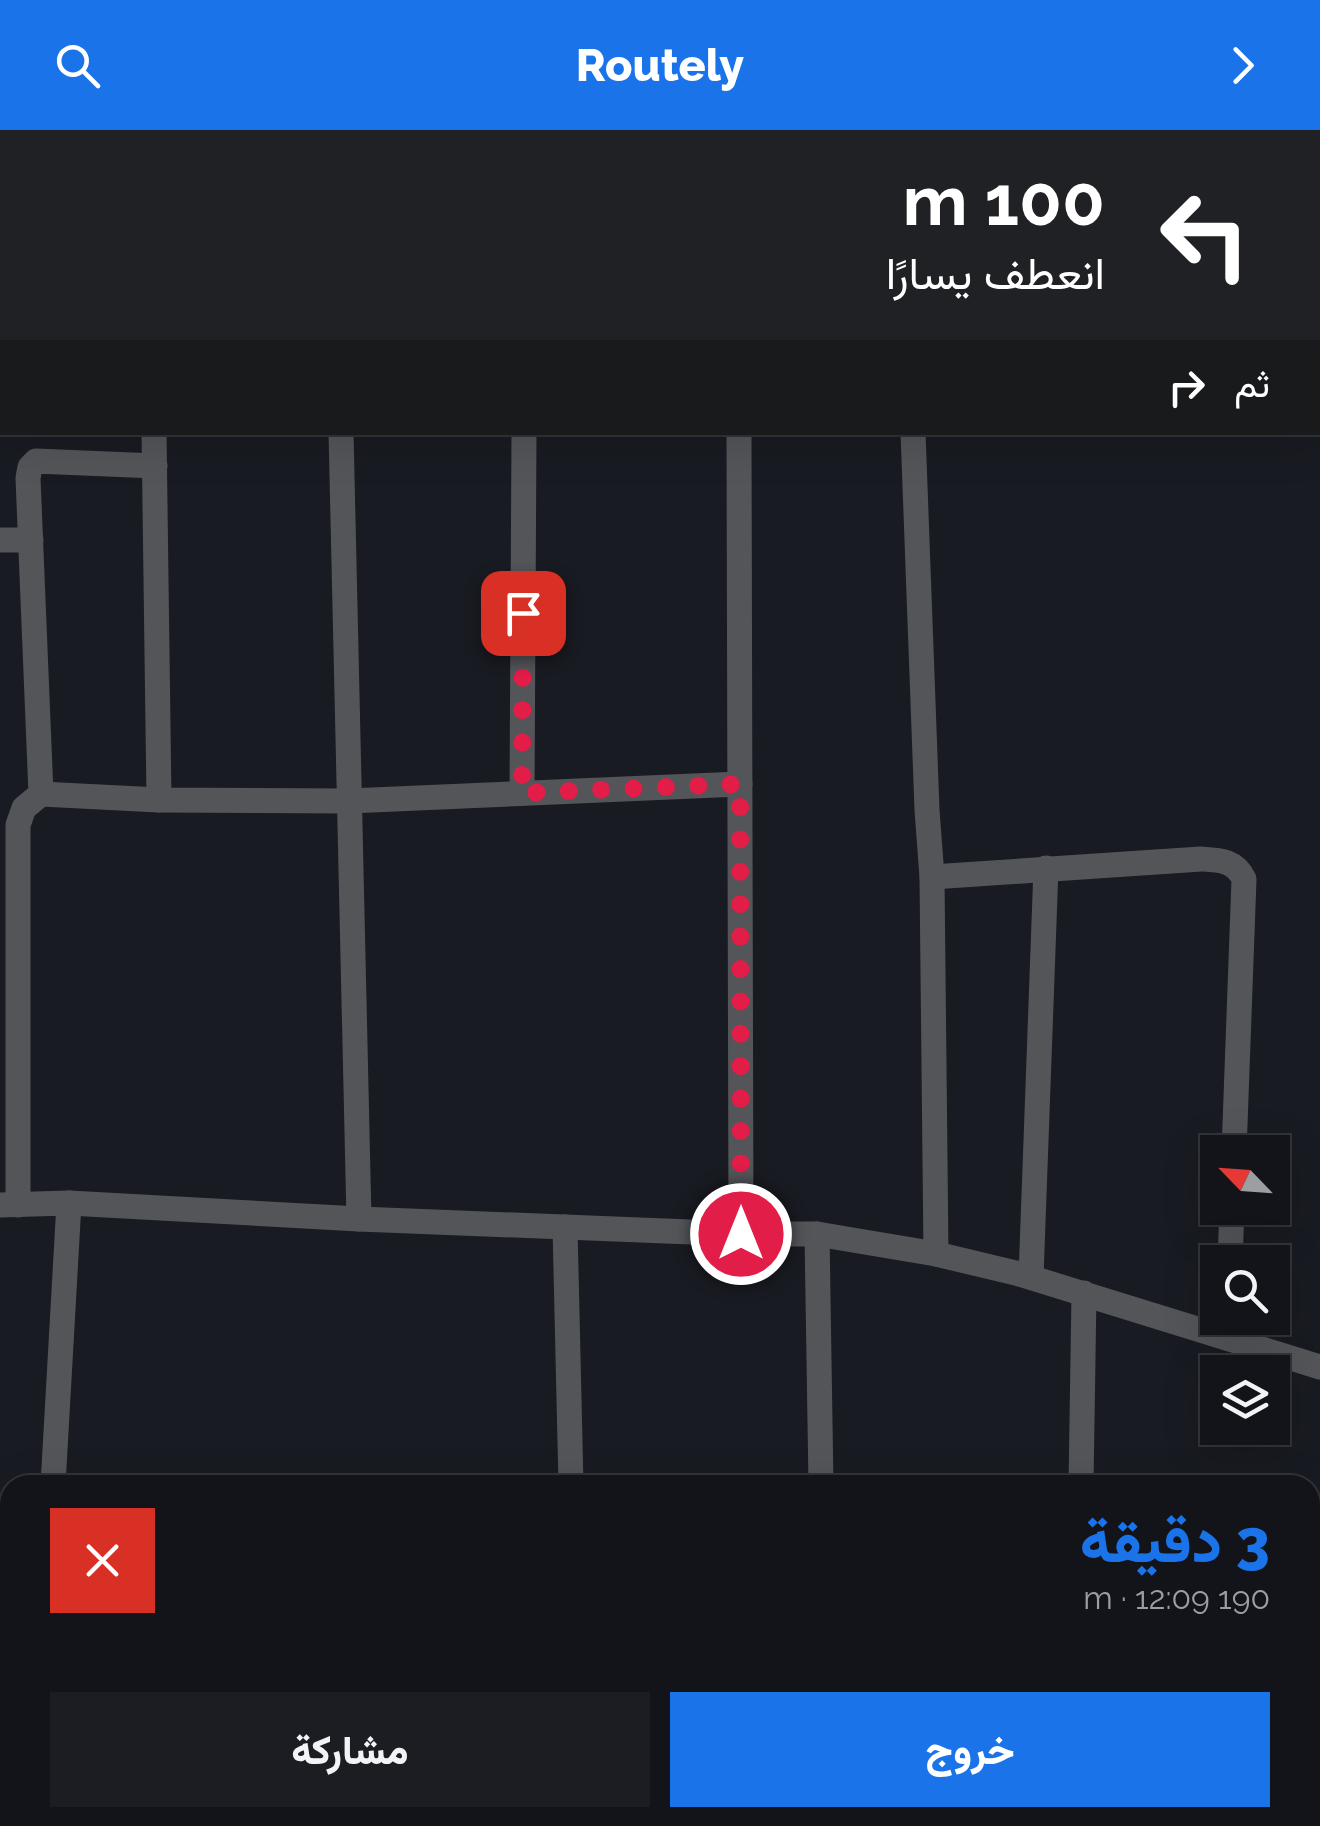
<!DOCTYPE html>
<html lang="ar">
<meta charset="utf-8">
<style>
body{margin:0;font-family:Raleway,Vazirmatn,sans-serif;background:#1c1d23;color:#f1f3f6;direction:rtl;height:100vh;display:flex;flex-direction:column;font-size:38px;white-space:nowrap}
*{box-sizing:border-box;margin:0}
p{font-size:32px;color:#9d9ea2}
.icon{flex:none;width:55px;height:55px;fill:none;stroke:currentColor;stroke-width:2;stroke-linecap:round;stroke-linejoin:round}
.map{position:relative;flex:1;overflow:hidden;direction:ltr}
.details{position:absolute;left:0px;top:1345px;width:1320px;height:352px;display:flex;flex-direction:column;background:#13141a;border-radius:30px 30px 0 0;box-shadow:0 10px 40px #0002,0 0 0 2px #323339;direction:rtl}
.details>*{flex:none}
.banner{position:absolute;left:0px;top:0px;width:1320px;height:305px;box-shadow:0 10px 40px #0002,0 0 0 2px #323339;direction:rtl;background:#202124;color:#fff;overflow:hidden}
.needle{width:65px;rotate:295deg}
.controls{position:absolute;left:1200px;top:1005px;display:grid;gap:20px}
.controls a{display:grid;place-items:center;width:90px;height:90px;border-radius:0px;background:#13141a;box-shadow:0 10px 40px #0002,0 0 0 2px #323339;font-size:50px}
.pin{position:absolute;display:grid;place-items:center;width:85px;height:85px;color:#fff;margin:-42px;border-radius:20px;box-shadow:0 5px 15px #0006}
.me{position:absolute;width:110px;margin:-55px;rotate:0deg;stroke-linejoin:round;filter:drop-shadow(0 0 8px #0008)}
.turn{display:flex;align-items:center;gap:35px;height:210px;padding:0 50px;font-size:45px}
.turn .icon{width:130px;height:130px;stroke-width:2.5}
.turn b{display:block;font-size:70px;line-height:85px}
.then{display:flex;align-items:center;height:95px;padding:0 50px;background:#0003;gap:20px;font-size:38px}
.round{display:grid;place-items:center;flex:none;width:105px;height:105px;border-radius:0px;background:#1c1d23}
.overview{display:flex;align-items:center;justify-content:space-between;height:170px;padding:0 50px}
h1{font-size:60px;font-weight:800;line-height:75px;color:#1a73e8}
.cta{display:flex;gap:20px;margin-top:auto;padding:20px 50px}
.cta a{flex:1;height:115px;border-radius:0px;background:#1a73e8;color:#fff;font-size:40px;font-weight:800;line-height:115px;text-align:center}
.cta a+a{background:#1c1d23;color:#f1f3f6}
header{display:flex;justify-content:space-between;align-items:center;height:130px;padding:0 50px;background:#1a73e8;color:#fff;font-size:45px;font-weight:800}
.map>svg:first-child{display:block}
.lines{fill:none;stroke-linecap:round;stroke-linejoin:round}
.minor{stroke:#545559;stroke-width:25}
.route{stroke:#e11d48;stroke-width:18;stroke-dasharray:0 32.4}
</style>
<header><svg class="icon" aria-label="forward" viewBox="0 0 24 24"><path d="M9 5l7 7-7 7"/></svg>Routely<svg class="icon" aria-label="search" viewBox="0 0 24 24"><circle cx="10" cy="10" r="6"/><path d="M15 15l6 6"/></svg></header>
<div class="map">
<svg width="1320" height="1696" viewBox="0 0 1320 1696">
<rect width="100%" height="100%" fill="#191b22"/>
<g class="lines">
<g class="minor">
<polyline points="144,0 144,2"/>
<polyline points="330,0 330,2"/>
<polyline points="643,0 643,2"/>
<polyline points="826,0 826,2"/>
<polyline points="1172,0 1174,2"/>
<polyline points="526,2 526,0"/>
<polyline points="0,184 2,184"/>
<polyline points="1318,249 1320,249"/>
<polyline points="154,302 159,670"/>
<polyline points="341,302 359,1089"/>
<polyline points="739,302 741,1104"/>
<polyline points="913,302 927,680 932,747 936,1124"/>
<polyline points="0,410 31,410"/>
<polyline points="522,663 524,302"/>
<polyline points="41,664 159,670 349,671 740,654"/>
<path d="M932,747L1201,729C1219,730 1235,730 1244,749L1234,1022"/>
<polyline points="0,1075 69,1073 359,1089 741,1104 817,1104 936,1124 1016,1143 1320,1237"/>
<polyline points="18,1075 18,695 24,678 41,664 28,348 30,337 36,331 155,336"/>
<polyline points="565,1097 571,1355"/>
<polyline points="817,1104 821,1355"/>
<polyline points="1230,1132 1232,1078"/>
<polyline points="1031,1147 1046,738"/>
<polyline points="53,1355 69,1073"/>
<polyline points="1081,1355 1084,1163"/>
<polyline points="0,1518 10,1517"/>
<polyline points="1310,1564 1320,1564"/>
<polyline points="61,1688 62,1696"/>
<polyline points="456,1688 581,1692 827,1696 827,1688"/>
<polyline points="320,1696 320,1688"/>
<polyline points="1078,1696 1078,1688"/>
</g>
</g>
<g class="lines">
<polyline class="route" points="523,483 522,663 740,654 741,1104"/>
</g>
</svg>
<div class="controls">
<a><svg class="needle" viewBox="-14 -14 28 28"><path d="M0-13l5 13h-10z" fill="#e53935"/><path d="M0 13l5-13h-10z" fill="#9d9ea2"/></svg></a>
<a><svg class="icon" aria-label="search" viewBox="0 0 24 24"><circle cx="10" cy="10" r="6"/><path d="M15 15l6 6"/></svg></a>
<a><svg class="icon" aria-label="layers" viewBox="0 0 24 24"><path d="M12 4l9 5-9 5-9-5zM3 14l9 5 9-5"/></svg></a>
</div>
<div class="pin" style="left:523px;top:483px;background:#d93025"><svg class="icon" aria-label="arrive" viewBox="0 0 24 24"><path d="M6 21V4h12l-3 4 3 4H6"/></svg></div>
<svg class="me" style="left:741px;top:1104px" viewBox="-20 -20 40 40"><circle r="17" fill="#e11d48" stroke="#fff" stroke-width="3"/><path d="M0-11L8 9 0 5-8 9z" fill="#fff"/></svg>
<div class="banner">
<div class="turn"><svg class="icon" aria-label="left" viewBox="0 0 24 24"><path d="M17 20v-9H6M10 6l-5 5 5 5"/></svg><div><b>100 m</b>انعطف يسارًا</div></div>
<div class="then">ثم<svg class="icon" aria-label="right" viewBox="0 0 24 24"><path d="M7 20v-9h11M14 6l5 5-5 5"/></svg></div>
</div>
<section class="details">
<div class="overview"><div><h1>3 دقيقة</h1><p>190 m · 12:09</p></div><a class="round" style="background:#d93025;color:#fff"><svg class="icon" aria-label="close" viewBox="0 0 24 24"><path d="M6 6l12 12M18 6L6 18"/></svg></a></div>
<div class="cta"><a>خروج</a><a>مشاركة</a></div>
</section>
</div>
